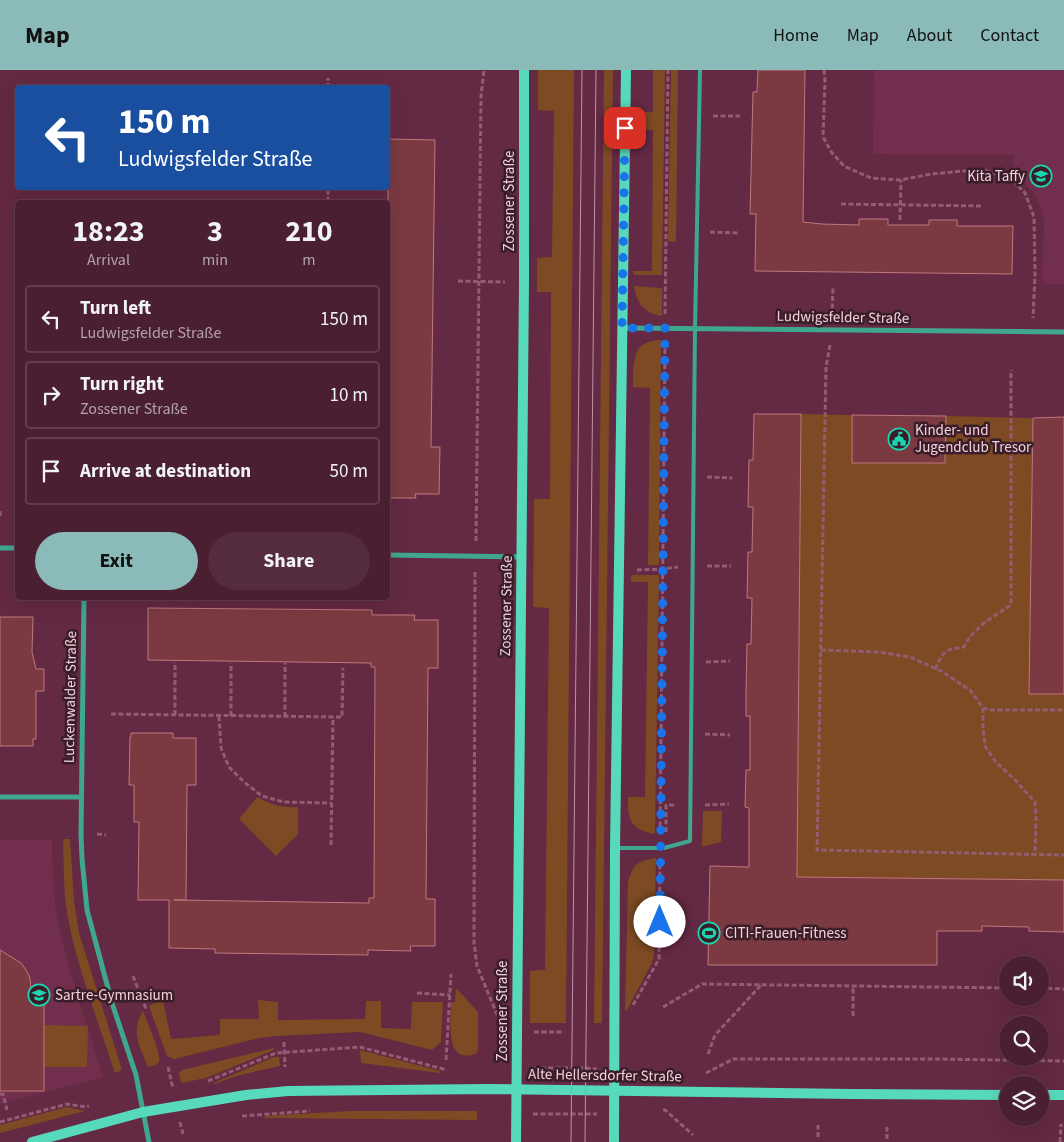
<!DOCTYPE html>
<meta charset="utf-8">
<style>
body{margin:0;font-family:"Source Sans 3",sans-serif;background:#552c3e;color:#f1f3f6;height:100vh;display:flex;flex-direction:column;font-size:19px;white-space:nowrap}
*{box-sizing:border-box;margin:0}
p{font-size:16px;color:#b2a2ac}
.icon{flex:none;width:28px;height:28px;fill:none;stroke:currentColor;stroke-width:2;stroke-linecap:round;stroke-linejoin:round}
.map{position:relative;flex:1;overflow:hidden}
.details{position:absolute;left:15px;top:130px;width:375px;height:400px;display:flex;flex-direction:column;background:#4b1f32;border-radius:5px;box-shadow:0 5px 20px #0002,0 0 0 1px #623d4d}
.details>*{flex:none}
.guide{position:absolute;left:15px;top:15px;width:375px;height:105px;border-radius:5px;box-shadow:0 5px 20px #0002,0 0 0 1px #623d4d;background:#1a4fa0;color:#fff;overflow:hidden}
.tools{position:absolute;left:999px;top:886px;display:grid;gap:10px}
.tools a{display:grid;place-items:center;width:50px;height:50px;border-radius:50%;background:#4b1f32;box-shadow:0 5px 20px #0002,0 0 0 1px #623d4d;font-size:25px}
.pin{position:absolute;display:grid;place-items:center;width:42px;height:42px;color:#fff;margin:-21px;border-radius:10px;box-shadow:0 2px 8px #0006}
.me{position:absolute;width:55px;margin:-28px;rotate:0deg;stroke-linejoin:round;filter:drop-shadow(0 0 4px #0008)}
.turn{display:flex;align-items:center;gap:18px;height:105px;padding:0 20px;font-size:22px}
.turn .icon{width:65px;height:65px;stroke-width:2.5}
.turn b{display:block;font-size:35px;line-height:42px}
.eta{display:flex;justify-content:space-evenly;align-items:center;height:85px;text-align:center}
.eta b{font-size:30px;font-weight:700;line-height:35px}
.cta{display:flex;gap:10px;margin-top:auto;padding:10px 20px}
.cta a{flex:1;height:58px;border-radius:30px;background:#8bbbb9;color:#111;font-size:20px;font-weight:700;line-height:58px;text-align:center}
.cta a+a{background:#552c3e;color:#f1f3f6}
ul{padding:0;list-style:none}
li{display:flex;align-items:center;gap:15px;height:68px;margin:0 10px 8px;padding:0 10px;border:2px solid #623d4d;border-radius:5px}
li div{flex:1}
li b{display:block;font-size:19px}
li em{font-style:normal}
header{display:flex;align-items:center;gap:30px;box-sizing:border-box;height:70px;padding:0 25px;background:#8bbbb9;color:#111}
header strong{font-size:24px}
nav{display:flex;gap:28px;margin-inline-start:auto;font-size:18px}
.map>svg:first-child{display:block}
.built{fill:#722f4d}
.green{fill:#7e4a23}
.building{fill:#7b3a41;stroke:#c0787e}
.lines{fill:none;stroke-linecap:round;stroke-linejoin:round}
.path{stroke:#925d73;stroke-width:3;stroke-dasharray:5 2.5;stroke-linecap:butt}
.lane{stroke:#3fa78e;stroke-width:4}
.street{stroke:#3fa78e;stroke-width:5}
.secondary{stroke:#57dabb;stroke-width:10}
.tram{stroke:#bf92a4;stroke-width:1}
.route{stroke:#1a73e8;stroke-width:9;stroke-dasharray:0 16.2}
.labels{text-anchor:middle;stroke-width:5;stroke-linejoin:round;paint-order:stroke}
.poi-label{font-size:15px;fill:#f5cfdd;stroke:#391d28;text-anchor:start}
.street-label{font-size:15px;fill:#f5cfdd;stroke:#391d28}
</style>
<header>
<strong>Map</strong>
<nav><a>Home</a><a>Map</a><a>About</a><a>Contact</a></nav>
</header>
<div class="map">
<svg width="1064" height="1072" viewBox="0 0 1064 1072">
<rect width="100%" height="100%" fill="#642943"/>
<g class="built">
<polygon points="874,0 1064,0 1064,214 1045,214 1042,208 1044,154 1043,145 1040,135 1033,122 1021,109 1013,104 1014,85 873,84"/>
<polygon points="0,770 52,770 53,806 56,843 68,895 103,1007 0,1034"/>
</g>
<g class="green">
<polygon points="538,0 574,0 566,953 530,953 530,901 545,900 549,538 533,537 534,429 550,429 551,222 537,222 537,188 552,187 554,41 538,40"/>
<polygon points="604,0 613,0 602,953 594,953"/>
<polygon points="653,0 665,0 662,205 634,205 633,201 652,201 653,60 635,59 636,42 653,42"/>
<polygon points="671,0 678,0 676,172 668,171"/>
<path d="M634,216L662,218V246C644,243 637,234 634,216Z"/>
<path d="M657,270H661L659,495H648L650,318L633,317C633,306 632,284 641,276C645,273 651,271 657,270Z"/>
<polygon points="801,344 852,345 852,393 945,393 946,346 1033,348 1029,624 1064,624 1064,810 797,807"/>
<path d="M631,505H659L655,764C631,760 627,750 628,727H645L648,512H631Z"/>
<path d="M257,727C272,735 281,738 298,737V764L276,786L239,749Z"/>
<polygon points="703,741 722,741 721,772 702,777"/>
<path d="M63,769H70L74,831L79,863L122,1000L115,1003C98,951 76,895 67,842C63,818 64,793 63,769Z"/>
<path d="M656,788L654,885L652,893L627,940L625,941L628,812C634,793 636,792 656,788Z"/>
<path d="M456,918L478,942V979L477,983C444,997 451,951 451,932H455Z"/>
<polygon points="163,930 171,969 220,965 220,949 259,949 258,930 278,932 278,950 365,949 366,931 381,931 381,958 411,959 412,932 443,932 441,972 432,980 360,962 277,966 259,968 174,989 167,986 149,936 158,932"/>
<path d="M143,941C146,949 162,985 159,992C156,996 151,996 148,997C140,977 130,962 143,941Z"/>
<polygon points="44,955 88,956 87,997 43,997"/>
<polygon points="274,978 274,980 206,1008 181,1013 179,1003 182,1000"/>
<polygon points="360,980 440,1001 440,1003 361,993"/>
<polygon points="274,987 279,987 280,996 240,1005 214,1014 213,1013"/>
<polygon points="67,1037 85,1041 0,1063 0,1055"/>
<polygon points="351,1041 477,1041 477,1050 265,1048 265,1046"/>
</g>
<g class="building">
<polygon points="758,0 805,0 803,152 822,154 859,155 859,149 888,149 888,155 929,155 929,150 957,150 957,156 1013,156 1012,204 755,201 756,144 750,144 753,22 757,22"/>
<polygon points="388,69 435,70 431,377 440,377 439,424 415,424 416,428 388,428"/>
<polygon points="754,344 801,344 797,807 1064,810 1064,862 1029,861 1029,857 982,856 982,861 937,861 937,895 708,895 710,796 749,797 749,738 745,737 746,700 750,700 750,646 746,646 746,622 747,574 751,574 752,528 747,528 748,482 752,482 753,437 748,437 749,390 753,390"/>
<polygon points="852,345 946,346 945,393 852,393"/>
<polygon points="1064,347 1064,624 1029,624 1033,348"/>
<polygon points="148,538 372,540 372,545 415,545 414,550 438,550 438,598 428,598 426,829 435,829 435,876 410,876 411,881 368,880 368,885 215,883 215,879 169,878 169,830 138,830 139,752 134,752 134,715 129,715 130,667 131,667 131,663 173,663 173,668 196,668 196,715 187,715 186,830 174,830 369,833 369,828 374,828 375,597 371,597 371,593 148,590"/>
<polygon points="0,547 33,547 32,582 36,599 44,599 44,621 36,621 36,669 33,669 33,676 0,676"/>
<polygon points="0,880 21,893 26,900 30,908 32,932 44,932 44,1021 0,1021"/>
</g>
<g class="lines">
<g class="path">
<polyline points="824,0 825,10 823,67 832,83 844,96 871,108 901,110 931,104 964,101 988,101 1012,109 1025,123 1034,147 1035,204 1033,248"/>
<polyline points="328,18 328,8"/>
<polyline points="713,46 740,46"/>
<polyline points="328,132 328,118"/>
<polyline points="841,134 983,136"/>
<polyline points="900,150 901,110"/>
<polyline points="710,162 739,163"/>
<polyline points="458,211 505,212"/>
<polyline points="665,244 668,0"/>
<polyline points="832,246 833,217"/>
<polyline points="830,275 826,297 817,780 1064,785"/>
<polyline points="707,407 732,408"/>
<polyline points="0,446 0,440"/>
<polyline points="476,471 481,26 484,0"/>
<polyline points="707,496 731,496"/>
<polyline points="637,500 662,499 678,497"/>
<polyline points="475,502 474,872 477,896 498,947"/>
<polyline points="821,580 879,582 910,587 941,601 970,620 983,638 992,640 1064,640"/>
<polyline points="706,592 730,591"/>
<path d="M935,599C944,581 943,580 964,577C973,558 994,546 1011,535V300"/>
<polyline points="983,638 983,658 985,676 996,692 1015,710 1035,732 1036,748 1035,784"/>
<polyline points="111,644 342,647 343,598"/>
<polyline points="175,645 175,592"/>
<polyline points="219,646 221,678 229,697 244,712 262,726 284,732 331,733"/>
<polyline points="231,646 231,593"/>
<polyline points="285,647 285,593"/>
<polyline points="705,664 730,665"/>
<polyline points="705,735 729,734"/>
<polyline points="666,762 666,735 675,735"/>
<polyline points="97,764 106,765"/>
<polyline points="660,764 665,273"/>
<polyline points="331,775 333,647"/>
<polyline points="133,906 146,939"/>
<polyline points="1040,918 1064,919"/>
<polyline points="417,923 450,925"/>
<polyline points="633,935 659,889 660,793"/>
<polyline points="663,937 702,914 1008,918"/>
<polyline points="853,946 853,916"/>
<polyline points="534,962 564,962"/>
<polyline points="284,972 285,997"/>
<polyline points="708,984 715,965 762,914"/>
<polyline points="446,990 451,904"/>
<polyline points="168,997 173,1019"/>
<polyline points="533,998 586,998 597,999"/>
<polyline points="706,1003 733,989 937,989 1064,991"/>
<polyline points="208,1011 276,983 360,977 447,1000"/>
<polyline points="0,1024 3,1024 7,1040"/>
<polyline points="663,1040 665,1040 693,1065"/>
<polyline points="533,1044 597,1044"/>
<polyline points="242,1046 310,1041"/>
<polyline points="0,1052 67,1034 86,1037 89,1036"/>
<polyline points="180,1052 183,1064"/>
<polyline points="818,1067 818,1055"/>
<polyline points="887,1069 887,1057"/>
<polyline points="1060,1072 1061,1054"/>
</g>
<polyline class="lane" points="615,778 664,778 690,771 695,258 700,0"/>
<g class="street">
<polyline points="623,258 1064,262"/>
<polyline points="0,478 18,478"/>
<polyline points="388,485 521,487"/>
<polyline points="84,528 81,764 82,789 87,840 112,933 136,1005 149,1072"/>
<polyline points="0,727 80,727"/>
</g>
<g class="secondary">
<polyline points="1040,1025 1064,1025"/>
<polyline points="32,1072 143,1042 246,1025 288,1021 487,1019 851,1024 1008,1025"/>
<polyline points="516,1072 524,212 524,0"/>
<polyline points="614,1072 615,778 626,0"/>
</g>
<g class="tram">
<polyline points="571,1072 582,0"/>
<polyline points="585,1072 596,0"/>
</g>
</g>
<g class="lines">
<polyline class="route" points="625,58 622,258 665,258 660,852"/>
</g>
<defs>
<g id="school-ring" transform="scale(1.125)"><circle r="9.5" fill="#391d28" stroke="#1bd5b1" stroke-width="1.5"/><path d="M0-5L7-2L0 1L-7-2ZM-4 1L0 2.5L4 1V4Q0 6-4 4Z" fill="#1bd5b1"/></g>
<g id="civic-ring" transform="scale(1.125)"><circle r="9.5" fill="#391d28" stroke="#1bd5b1" stroke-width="1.5"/><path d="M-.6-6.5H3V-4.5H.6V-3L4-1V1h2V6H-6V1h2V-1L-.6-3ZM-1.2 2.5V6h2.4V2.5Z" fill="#1bd5b1"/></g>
<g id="stadium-ring" transform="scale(1.125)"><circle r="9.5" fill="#391d28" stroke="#1bd5b1" stroke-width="1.5"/><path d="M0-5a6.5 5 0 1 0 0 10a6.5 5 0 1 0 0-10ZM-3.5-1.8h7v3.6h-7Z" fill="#1bd5b1"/></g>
</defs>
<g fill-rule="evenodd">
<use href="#school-ring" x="1041" y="106"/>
<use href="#civic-ring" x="899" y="369"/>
<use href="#stadium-ring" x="709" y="863"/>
<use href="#school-ring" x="39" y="925"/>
</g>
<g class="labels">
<g class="poi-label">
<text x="1025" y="111" text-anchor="end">Kita Taffy</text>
<text x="915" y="365">Kinder- und<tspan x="915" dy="17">Jugendclub Tresor</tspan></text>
<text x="725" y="868">CITI-Frauen-Fitness</text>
<text x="55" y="930">Sartre-Gymnasium</text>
</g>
<g class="street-label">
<text transform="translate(509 131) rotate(-90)" y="5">Zossener Straße</text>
<text transform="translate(843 247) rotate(1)" y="5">Ludwigsfelder Straße</text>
<text transform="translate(506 536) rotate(-89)" y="5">Zossener Straße</text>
<text transform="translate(70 627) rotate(-89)" y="5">Luckenwalder Straße</text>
<text transform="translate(502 941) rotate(-90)" y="5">Zossener Straße</text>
<text transform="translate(605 1005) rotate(1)" y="5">Alte Hellersdorfer Straße</text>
</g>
</g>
</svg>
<div class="tools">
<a><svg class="icon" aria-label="sound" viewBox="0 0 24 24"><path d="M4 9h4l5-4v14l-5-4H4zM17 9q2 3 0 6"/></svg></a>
<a><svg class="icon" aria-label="search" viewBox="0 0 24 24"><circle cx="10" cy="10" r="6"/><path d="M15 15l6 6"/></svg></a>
<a><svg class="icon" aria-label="layers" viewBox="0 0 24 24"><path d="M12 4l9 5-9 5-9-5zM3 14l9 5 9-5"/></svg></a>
</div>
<div class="pin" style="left:625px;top:58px;background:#d93025"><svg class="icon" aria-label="arrive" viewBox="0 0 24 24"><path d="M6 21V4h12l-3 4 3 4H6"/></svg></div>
<svg class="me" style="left:660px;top:852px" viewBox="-20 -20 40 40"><circle r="19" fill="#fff"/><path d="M0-13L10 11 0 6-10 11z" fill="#1a73e8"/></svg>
<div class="guide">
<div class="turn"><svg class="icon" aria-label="left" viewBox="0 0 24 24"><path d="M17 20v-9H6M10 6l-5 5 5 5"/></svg><div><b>150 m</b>Ludwigsfelder Straße</div></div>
</div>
<section class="details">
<div class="eta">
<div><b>18:23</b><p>Arrival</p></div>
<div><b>3</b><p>min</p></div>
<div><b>210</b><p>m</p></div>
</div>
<ul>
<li><svg class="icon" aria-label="left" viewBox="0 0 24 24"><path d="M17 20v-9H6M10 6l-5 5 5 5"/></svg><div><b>Turn left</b><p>Ludwigsfelder Straße</p></div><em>150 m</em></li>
<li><svg class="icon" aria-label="right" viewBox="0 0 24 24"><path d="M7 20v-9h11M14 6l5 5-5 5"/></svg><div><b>Turn right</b><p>Zossener Straße</p></div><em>10 m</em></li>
<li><svg class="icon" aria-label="arrive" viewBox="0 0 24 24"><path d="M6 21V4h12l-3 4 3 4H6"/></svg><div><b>Arrive at destination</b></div><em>50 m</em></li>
</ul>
<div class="cta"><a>Exit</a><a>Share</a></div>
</section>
</div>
